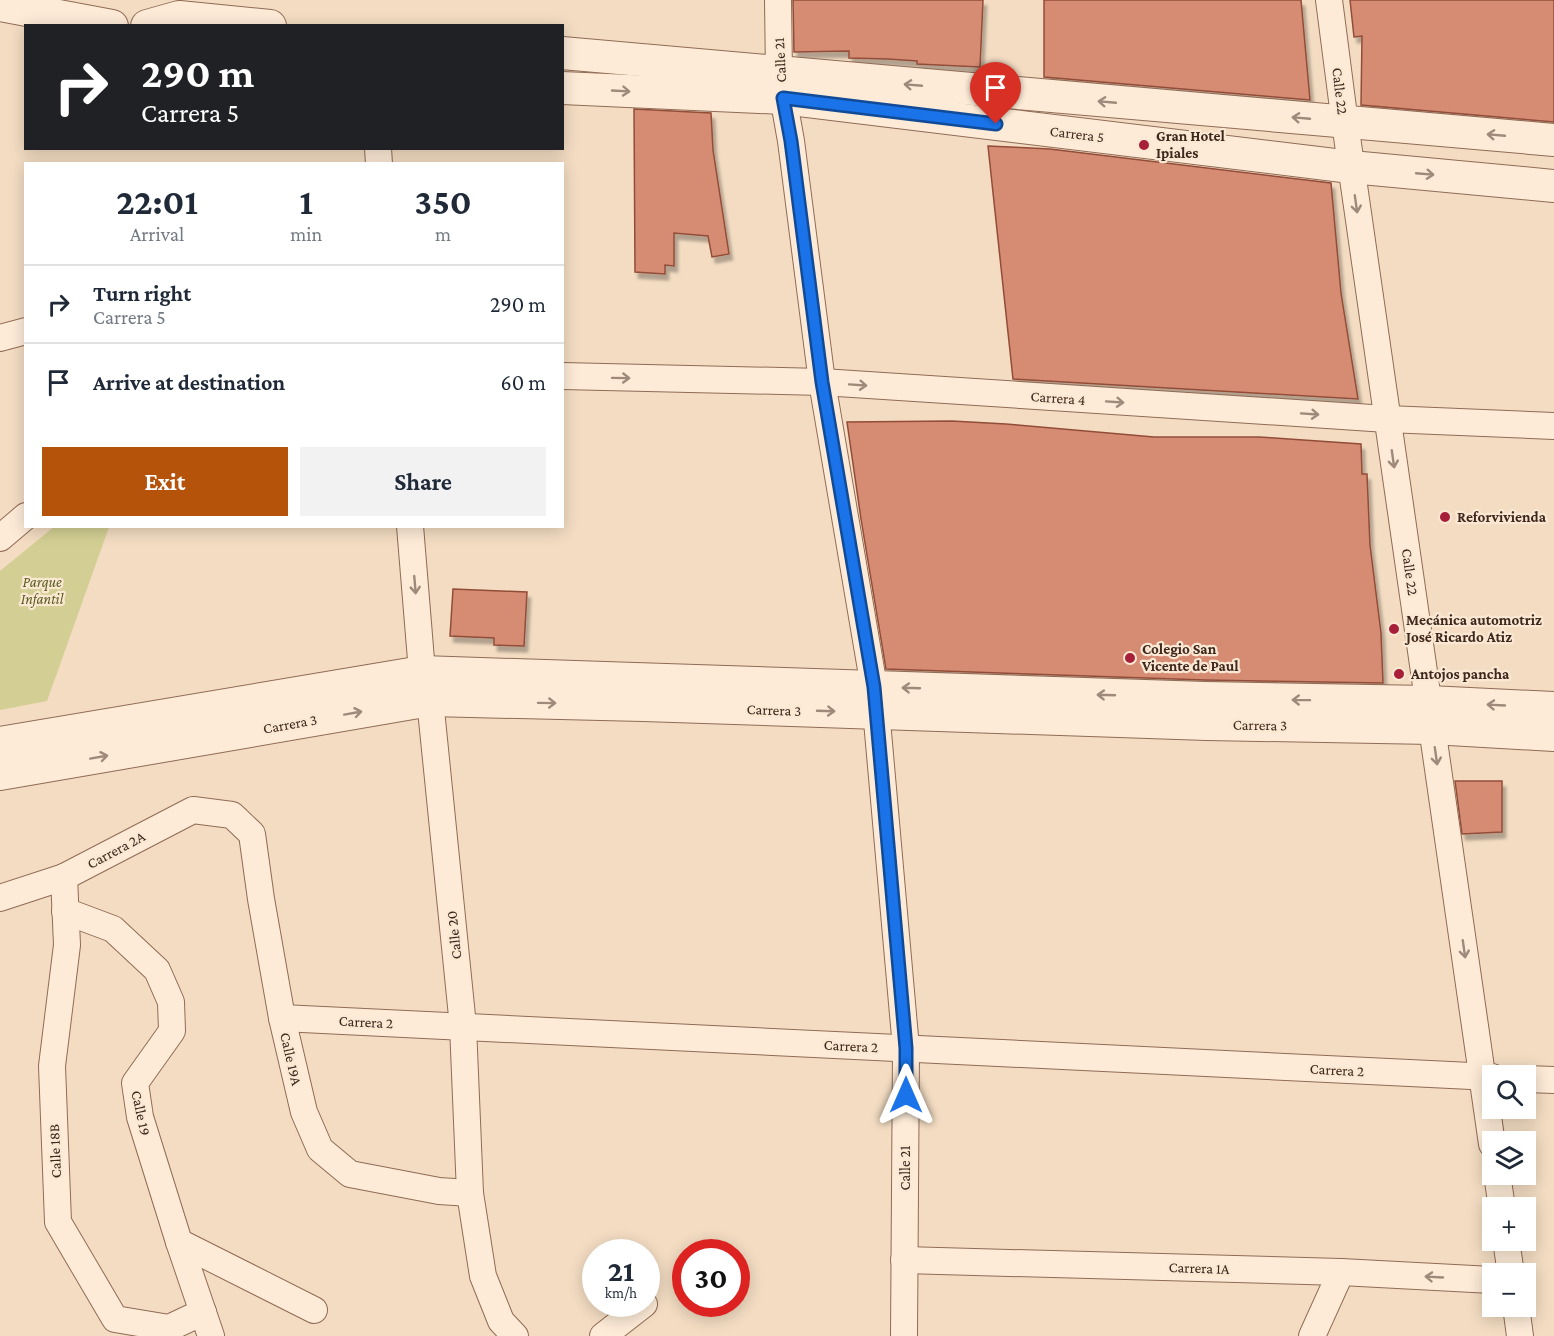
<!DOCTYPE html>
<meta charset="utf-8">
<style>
body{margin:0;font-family:"Crimson Pro",serif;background:#f2f2f3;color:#1f2937;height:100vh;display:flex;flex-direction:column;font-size:22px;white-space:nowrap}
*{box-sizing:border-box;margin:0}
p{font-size:20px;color:#747a83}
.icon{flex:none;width:33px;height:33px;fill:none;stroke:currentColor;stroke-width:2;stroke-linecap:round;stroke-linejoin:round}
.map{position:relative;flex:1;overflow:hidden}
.sheet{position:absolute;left:24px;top:162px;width:540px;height:366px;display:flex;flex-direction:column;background:#fff;border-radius:0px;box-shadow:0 3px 15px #0003}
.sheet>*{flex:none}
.guide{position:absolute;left:24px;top:24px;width:540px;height:126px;border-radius:0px;box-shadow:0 3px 15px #0003;background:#202124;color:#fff;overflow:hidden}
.buttons{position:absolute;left:1482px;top:1065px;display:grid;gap:12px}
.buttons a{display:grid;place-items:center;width:54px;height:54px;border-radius:0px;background:#fff;box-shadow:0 3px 15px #0003;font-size:30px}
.speed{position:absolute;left:582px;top:1239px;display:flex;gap:12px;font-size:30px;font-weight:700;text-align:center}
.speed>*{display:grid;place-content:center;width:78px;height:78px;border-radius:50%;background:#fff;box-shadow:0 3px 15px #0003;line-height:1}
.speed small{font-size:15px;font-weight:400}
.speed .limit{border:9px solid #d22;background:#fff;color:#111}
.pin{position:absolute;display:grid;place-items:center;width:51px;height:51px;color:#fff;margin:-62px -26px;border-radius:50% 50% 50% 0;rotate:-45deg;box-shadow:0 0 6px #0007}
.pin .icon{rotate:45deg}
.me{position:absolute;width:66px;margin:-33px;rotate:0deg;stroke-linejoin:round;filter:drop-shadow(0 0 4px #0008)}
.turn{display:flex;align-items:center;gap:21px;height:126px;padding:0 18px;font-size:27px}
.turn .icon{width:78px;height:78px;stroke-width:2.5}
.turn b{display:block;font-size:42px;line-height:51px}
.eta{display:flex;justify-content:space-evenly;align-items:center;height:102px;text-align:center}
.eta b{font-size:36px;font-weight:700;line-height:42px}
.cta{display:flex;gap:12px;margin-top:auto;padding:12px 18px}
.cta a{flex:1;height:69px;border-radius:0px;background:#b45309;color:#fff;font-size:24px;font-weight:700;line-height:69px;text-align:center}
.cta a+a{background:#f2f2f3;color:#1f2937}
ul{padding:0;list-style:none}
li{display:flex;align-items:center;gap:18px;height:78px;padding:0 18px;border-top:2px solid #e0e1e3}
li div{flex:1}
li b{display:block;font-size:22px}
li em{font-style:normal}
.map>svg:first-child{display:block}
.green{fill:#d3cf94}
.building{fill:#d68b73;stroke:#924d39;stroke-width:1.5;filter:url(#shadow)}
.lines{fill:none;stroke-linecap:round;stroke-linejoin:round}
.minor-casing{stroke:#906b56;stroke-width:28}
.tertiary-casing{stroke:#906b56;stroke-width:34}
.minor{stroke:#fdebd7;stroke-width:26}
.tertiary{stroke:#fdebd7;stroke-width:32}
.oneway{stroke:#9e897a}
.route-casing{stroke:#114b97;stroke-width:15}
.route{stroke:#1a73e8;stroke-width:10}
.poi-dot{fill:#a71f38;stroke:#fae8d3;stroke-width:2}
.labels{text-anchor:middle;stroke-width:4.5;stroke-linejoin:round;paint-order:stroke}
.street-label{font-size:15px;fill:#3e271d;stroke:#fae8d3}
.poi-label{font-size:15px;font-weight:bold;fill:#3e271d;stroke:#fae8d3;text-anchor:start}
.park-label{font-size:15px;font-style:italic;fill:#595d20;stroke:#fae8d3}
</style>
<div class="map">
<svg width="1554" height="1336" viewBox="0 0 1554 1336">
<defs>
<filter id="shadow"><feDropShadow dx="3.5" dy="6" stdDeviation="1.5" flood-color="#0004"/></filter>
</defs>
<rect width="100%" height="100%" fill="#f3dcc2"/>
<polygon class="green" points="55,526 109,527 47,701 0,710 0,571"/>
<g class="building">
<polygon points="793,0 983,0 980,67 917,64 917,61 888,59 849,58 849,51 794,52"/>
<polygon points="1044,0 1301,0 1310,100 1044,77"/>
<polygon points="1350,0 1554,0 1554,122 1361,105 1362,36 1354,37"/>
<polygon points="634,109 711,113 713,150 729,254 712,257 708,236 674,233 674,266 665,265 665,274 635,272"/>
<polygon points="988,146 1050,149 1331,183 1341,293 1358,399 1013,379"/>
<polygon points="952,421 1006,424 1154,437 1259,437 1361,444 1362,474 1367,474 1370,545 1381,633 1383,683 1205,680 886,669 861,519 847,422"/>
<polygon points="453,589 527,592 524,646 494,645 494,638 450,636"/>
<polygon points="1455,781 1502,781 1502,832 1462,834"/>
</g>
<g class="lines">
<g class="minor-casing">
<g id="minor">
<polyline points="778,0 779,74 791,141 822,382 874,687 906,1048 904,1336"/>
<polyline points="1329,0 1344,116 1492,1144"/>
<polyline points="378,148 379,164"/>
<polyline points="0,338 26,331"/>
<polyline points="562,376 822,382 1387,419 1554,426"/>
<polyline points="410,526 422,672 430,700 463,1026 470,1193 483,1276 501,1321 515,1336"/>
<polyline points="0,538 26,516"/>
<polyline points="64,877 67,945 52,1066 58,1222 115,1319 169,1328 203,1312"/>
<polyline points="0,898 64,877 193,810 232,815 252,834 261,899 282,1018 304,1112 320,1149 350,1174 439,1191 470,1193"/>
<polyline points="65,911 113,929 157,970 171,1002 172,1031 135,1083 140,1117 179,1242 211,1336"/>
<polyline points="282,1018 1492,1077"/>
<polyline points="1526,1079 1554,1080"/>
<polyline points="1497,1174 1502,1208"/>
<polyline points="1506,1240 1511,1274"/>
<polyline points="179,1242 314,1310"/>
<polyline points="904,1260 1341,1272 1492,1280"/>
<polyline points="1516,1306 1520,1336"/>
<polyline points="603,1336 644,1304"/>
<polyline points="1312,1336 1341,1272"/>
</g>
</g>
<g class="tertiary-casing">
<g id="tertiary">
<polyline points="0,5 112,26"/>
<polyline points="147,26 179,17 270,26"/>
<polyline points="562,53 1554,140"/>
<polyline points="562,88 783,98 1351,167 1554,186"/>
<polyline points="0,743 422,672 1205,698 1429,702 1554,708"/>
<polyline points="0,774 430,700 643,705 1207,724 1432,728 1554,735"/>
</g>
</g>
<use href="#minor" class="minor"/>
<use href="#tertiary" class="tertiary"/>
</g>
<defs><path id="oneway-shaft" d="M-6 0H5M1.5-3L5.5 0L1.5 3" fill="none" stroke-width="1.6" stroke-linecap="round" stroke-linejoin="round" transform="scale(1.5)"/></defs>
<g class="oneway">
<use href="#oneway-shaft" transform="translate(913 85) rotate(-175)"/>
<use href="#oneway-shaft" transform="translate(621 91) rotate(3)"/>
<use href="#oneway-shaft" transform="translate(1107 102) rotate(-175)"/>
<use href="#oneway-shaft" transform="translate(1301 118) rotate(-175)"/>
<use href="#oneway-shaft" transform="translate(1496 135) rotate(-175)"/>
<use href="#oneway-shaft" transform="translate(1425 174) rotate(5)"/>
<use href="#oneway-shaft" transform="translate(1356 204) rotate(82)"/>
<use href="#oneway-shaft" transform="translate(621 378) rotate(1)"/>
<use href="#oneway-shaft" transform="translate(858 385) rotate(4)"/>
<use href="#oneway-shaft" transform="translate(1115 402) rotate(4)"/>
<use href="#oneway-shaft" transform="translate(1310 414) rotate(4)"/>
<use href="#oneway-shaft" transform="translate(1393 459) rotate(82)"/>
<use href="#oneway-shaft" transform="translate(415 585) rotate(85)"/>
<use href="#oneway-shaft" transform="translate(911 688) rotate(-178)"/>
<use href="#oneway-shaft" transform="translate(1106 695) rotate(-178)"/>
<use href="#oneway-shaft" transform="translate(1301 700) rotate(-179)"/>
<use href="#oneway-shaft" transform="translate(547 703) rotate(1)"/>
<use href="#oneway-shaft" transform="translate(1496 705) rotate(-177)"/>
<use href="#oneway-shaft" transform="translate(826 711) rotate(2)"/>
<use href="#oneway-shaft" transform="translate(353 713) rotate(-10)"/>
<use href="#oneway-shaft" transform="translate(1436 756) rotate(82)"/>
<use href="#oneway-shaft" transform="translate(99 757) rotate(-10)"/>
<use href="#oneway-shaft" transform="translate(1464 949) rotate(82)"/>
<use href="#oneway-shaft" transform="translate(1434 1277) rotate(-177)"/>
</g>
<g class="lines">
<g class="route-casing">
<polyline id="route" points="906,1095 906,1048 874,687 822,382 791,141 783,98 996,124"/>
</g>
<use href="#route" class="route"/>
</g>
<g class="poi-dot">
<circle cx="1144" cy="145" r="6"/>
<circle cx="1445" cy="517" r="6"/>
<circle cx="1394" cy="629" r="6"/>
<circle cx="1130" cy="658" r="6"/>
<circle cx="1399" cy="674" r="6"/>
</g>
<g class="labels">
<g class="street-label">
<text transform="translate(780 60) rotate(-93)" y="5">Calle 21</text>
<text transform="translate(1340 91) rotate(83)" y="5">Calle 22</text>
<text transform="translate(1077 134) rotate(7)" y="5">Carrera 5</text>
<text transform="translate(1058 398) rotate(4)" y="5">Carrera 4</text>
<text transform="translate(1410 572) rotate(82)" y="5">Calle 22</text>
<text transform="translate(774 710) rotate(2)" y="5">Carrera 3</text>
<text transform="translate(290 724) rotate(-10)" y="5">Carrera 3</text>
<text transform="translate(1260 725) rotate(1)" y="5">Carrera 3</text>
<text transform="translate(116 850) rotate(-28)" y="5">Carrera 2A</text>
<text transform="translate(454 935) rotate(-96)" y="5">Calle 20</text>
<text transform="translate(366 1022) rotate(3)" y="5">Carrera 2</text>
<text transform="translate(851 1046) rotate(3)" y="5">Carrera 2</text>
<text transform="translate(291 1059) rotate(77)" y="5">Calle 19A</text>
<text transform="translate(1337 1070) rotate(3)" y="5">Carrera 2</text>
<text transform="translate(141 1113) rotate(78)" y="5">Calle 19</text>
<text transform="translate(55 1151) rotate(-92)" y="5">Calle 18B</text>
<text transform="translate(905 1168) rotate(-90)" y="5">Calle 21</text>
<text transform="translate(1199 1268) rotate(2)" y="5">Carrera 1A</text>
</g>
<g class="poi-label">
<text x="1156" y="141">Gran Hotel<tspan x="1156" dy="17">Ipiales</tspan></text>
<text x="1457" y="522">Reforvivienda</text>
<text x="1406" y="625">Mecánica automotriz<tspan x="1406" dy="17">José Ricardo Atiz</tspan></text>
<text x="1142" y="654">Colegio San<tspan x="1142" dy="17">Vicente de Paul</tspan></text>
<text x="1411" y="679">Antojos pancha</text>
</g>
<g class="park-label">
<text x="42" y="587">Parque<tspan x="42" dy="17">Infantil</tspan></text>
</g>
</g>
</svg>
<div class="buttons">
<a><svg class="icon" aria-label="search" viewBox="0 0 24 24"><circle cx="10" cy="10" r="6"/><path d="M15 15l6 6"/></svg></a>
<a><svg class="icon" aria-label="layers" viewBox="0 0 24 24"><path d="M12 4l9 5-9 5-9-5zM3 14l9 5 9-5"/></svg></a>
<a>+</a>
<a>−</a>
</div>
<div class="speed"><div>21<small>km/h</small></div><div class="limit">30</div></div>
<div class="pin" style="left:996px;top:124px;background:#d93025"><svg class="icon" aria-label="arrive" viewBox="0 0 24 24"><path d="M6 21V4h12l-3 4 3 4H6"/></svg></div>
<svg class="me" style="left:906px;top:1095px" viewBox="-20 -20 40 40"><path d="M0-17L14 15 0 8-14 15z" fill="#1a73e8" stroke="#fff" stroke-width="4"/></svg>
<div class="guide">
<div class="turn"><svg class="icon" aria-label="right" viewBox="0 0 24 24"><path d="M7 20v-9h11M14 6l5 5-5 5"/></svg><div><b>290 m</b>Carrera 5</div></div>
</div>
<section class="sheet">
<div class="eta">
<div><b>22:01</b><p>Arrival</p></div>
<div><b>1</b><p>min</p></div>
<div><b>350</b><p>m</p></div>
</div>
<ul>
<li><svg class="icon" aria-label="right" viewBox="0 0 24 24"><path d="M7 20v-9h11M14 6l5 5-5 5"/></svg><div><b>Turn right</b><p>Carrera 5</p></div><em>290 m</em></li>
<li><svg class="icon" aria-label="arrive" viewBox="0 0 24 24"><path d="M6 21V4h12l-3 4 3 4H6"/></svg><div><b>Arrive at destination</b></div><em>60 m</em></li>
</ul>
<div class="cta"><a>Exit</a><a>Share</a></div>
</section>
</div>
